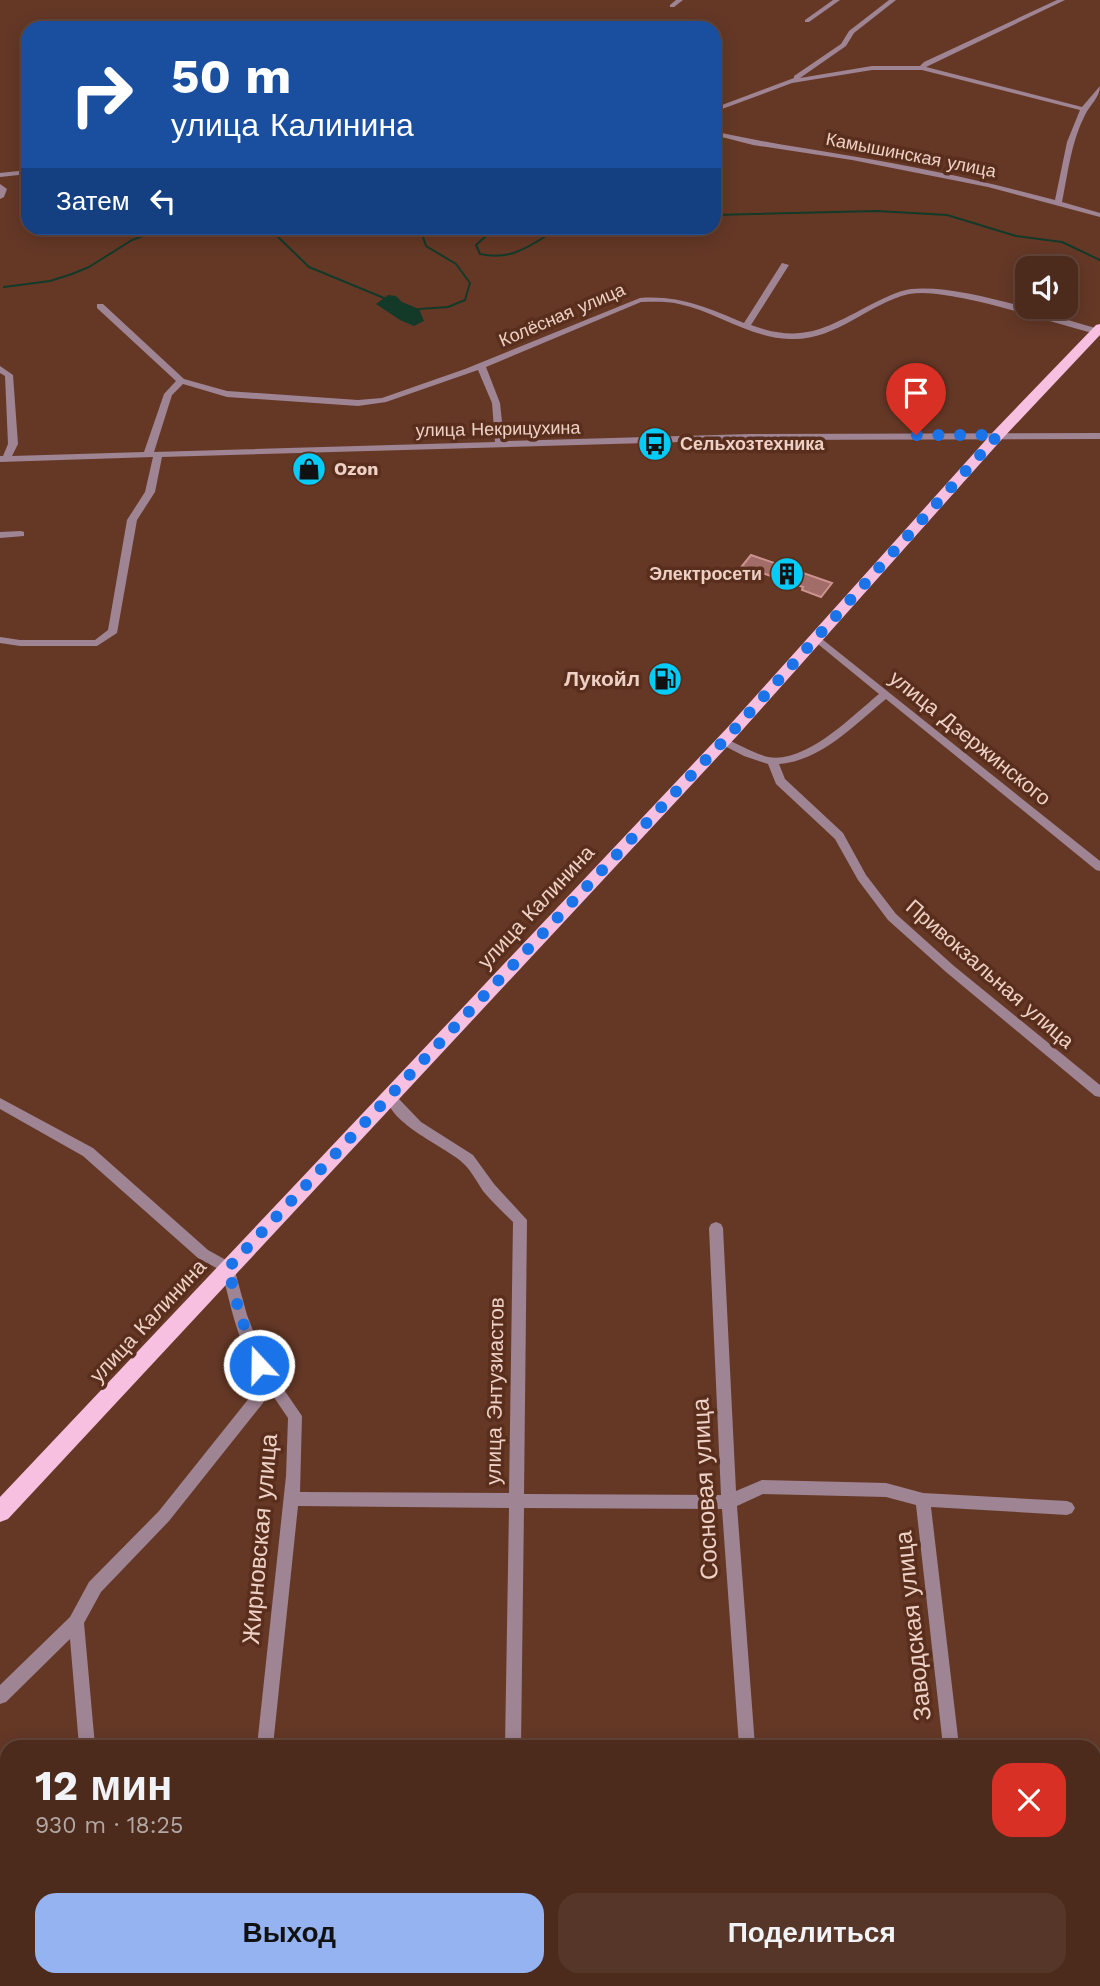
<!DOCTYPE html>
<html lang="ru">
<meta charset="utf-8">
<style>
body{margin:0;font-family:"Work Sans",sans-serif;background:#563629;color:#f1f3f6;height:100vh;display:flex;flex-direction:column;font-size:26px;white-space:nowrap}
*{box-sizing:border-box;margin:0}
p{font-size:23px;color:#b2a7a3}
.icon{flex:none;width:38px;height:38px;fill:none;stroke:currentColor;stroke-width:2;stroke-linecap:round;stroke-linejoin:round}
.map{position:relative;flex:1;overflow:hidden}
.details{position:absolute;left:0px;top:1740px;width:1101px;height:247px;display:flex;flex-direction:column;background:#4c2a1c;border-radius:21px 21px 0 0;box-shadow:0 4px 18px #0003,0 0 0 2px #63463b}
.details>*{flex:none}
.guide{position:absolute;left:21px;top:21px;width:700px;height:214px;border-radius:21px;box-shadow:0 4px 18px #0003,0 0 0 2px #63463b;background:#1a4fa0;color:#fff;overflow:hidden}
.controls{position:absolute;left:1015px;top:256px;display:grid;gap:14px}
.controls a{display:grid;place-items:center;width:63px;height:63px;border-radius:14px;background:#4c2a1c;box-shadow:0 4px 18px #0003,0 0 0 2px #63463b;font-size:35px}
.pin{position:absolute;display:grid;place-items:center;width:60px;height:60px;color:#fff;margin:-72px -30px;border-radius:50% 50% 50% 0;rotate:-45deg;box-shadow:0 0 7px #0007}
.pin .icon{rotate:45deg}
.me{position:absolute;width:77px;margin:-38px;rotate:339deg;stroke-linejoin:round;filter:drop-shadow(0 0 5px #0008)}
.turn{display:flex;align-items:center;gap:24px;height:147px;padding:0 35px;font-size:32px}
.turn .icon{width:91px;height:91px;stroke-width:2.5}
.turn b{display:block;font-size:49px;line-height:60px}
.then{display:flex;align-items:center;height:66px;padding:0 35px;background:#0003;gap:14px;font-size:26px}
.round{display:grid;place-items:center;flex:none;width:74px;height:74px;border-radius:21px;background:#563629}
.overview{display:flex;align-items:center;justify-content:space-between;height:119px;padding:0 35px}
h1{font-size:42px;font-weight:700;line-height:52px}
.action{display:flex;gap:14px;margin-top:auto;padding:14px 35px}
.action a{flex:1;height:80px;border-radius:21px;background:#95b2f1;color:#111;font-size:28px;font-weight:700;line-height:80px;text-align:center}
.action a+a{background:#563629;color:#f1f3f6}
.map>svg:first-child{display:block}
.water{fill:#133a29}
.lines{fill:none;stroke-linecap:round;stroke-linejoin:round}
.stream{stroke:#133a29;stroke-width:2}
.building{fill:#a26c69;stroke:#cd9390;stroke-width:2}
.minor{fill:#9f8494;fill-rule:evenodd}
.major{fill:#f7bfe0;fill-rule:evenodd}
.route{stroke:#1a73e8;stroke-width:12;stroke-dasharray:0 21.6}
.labels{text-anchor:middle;stroke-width:7;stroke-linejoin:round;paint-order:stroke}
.far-street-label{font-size:18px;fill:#eed1c6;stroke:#592e1c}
.far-poi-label{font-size:18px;font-weight:bold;fill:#eed1c6;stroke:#592e1c;text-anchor:start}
.poi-label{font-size:21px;font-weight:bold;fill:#eed1c6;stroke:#592e1c;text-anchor:end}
.street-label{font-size:21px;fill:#eed1c6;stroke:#592e1c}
.near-street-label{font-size:24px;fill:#eed1c6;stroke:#592e1c}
</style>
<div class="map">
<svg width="1100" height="1986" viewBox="0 0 1100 1986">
<rect width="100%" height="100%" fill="#653826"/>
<polygon class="water" points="388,295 396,296 402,302 419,309 424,321 414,326 400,320 376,304"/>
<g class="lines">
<g class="stream">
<polyline points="714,215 877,211 947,215 1016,236 1062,242 1100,260"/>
<polyline points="249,228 275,234 309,267 384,298"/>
<path d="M495,228L476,245L480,254C507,260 524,250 546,236L544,228"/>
<polyline points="4,287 50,281 72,274 89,267 132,240 151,233 174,229 189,233 218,228"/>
<polyline points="419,309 448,307 465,300 470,283 456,264 426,246 422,234 428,228"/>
</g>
</g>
<polygon class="building" points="751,555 832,583 821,597 802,590 803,587 742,566"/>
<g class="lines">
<g class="minor">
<polygon points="676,0 683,0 674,7 670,7 670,5"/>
<polygon points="833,0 840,0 809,22 805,22 805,20"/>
<path d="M889,0H896L854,33L846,46L800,78L872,66H920L924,62L1057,0H1065L926,67L1082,107L1100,86C1100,97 1090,105 1085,115C1071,142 1068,173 1062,202L1100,213V217L988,187L852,160L753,145L714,135V131C759,142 805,148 851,156C919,167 988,182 1055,200L1067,142L1080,110L922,70H872L792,83L714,112V108L794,78V76L841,44L849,31Z"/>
<polygon points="28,170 28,174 0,177 0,173"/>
<polygon points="0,184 7,189 4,197 0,199"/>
<path d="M782,263L789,265L751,325C803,344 826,328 872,304C884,298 898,291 911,289C963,284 1047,315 1099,329L1100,331L1096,334C1051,322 1007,307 962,298C945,295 926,291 909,294C867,304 836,341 790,339C750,338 717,312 679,304C666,301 654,302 641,302L486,367L500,403L504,441L750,434L1100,433V439L750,440L162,457L155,492L137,520L117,633L97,646H20L0,643V637L20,640H95L108,630L127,520L145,492L153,457L0,462V456H3L8,444L5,376L0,373V366L13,375L18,444L12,456L144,452L164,394L176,381L97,308V304H103L184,379L227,391L358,400L382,398L465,369L640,298C680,295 708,308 744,323ZM478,370L492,403L495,442L154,452L172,395L183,384L227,397L358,406L386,402Z"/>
<polygon points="21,531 24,532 24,536 0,538 0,532"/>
<path d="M817,635L1100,861V871L1096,870L886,699C854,725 821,761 779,764L785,779L843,833L866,875L896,914L954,966L1100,1085V1097L1095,1096L946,972L888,920L858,880L835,839L776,784L768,764L744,756L717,742L722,738C738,743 752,753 768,757C806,764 852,716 879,694L813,640V636Z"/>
<path d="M393,1088L398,1089L399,1099L421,1122L473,1155L494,1184L527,1220L524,1494L721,1495L709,1228L711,1224L716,1222L721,1224L723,1228L736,1491L762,1480L886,1483L923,1493L1067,1501L1072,1503L1075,1508L1072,1513L1067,1515L931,1507L959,1746H943L916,1505L886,1497L763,1494L737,1506L755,1746H739L722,1509L524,1508L521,1746H505L509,1508L298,1506L273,1746H257L286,1476L288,1418L271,1393L169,1521L101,1592L84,1623L95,1746H79L70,1639L6,1702L0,1704V1685L70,1617L89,1582L159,1511L262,1382C240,1350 231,1309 222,1271L198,1258L83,1156L0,1109V1098L93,1148L208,1250L233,1264L247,1315L265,1362L302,1416L300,1492L509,1493L513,1222C503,1212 492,1202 483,1191C477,1182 472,1172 464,1164C448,1147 377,1120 388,1089Z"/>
<polygon points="230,1979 248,1979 247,1986 229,1986"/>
<rect x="501" y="1979" width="18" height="7"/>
<polygon points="755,1979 773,1979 774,1986 756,1986"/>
<polygon points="974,1979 992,1979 993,1986 975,1986"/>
</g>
<polygon class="major" points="1100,324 1100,335 1003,438 737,736 8,1519 0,1522 0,1497 727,728 993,432 1096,325"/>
</g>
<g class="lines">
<polyline class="route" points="259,1365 240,1315 228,1268 732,732 998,435 916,435"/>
</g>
<defs>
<g id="bus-disc" transform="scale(1.75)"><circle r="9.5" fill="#05cbf9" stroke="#592e1c"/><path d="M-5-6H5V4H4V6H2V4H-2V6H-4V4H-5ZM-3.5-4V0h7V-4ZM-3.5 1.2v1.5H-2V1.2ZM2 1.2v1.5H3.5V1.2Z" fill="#111"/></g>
<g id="shop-disc" transform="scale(1.75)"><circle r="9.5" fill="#05cbf9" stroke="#592e1c"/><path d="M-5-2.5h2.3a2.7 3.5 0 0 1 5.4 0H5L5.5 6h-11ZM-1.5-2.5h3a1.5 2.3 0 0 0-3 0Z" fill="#111"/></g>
<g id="building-disc" transform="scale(1.75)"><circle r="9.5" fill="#05cbf9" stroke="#592e1c"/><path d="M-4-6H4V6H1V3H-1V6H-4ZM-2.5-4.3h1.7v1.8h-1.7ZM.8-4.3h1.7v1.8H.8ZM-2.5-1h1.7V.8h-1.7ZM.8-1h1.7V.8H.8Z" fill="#111"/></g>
<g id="fuel-disc" transform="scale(1.75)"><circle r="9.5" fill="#05cbf9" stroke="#592e1c"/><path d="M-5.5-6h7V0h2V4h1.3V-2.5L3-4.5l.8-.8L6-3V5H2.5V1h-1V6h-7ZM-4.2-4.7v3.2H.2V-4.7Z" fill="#111"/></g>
</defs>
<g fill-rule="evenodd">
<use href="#bus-disc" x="655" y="444"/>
<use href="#shop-disc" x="309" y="469"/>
<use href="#building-disc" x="787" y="574"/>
<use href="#fuel-disc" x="665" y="679"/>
</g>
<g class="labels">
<g class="far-street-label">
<text transform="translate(911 155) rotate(11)" y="6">Камышинская улица</text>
<text transform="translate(562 315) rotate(-23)" y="6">Колёсная улица</text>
<text transform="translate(498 429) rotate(-1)" y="6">улица Некрицухина</text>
</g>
<g class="far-poi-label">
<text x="680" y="450">Сельхозтехника</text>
<text x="334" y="475">Ozon</text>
<text x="762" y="580" text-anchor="end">Электросети</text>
</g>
<g class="poi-label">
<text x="640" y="686">Лукойл</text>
</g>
<g class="street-label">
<text transform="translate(970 738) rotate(39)" y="7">улица Дзержинского</text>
<text transform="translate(536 907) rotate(-47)" y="7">улица Калинина</text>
<text transform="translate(990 974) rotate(41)" y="7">Привокзальная улица</text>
<text transform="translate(148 1321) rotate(-47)" y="7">улица Калинина</text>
<text transform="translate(495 1391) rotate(-89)" y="7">улица Энтузиастов</text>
</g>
<g class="near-street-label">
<text transform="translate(705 1489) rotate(-93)" y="8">Сосновая улица</text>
<text transform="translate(260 1539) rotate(-85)" y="8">Жирновская улица</text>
<text transform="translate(913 1626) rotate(-96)" y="8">Заводская улица</text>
</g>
</g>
</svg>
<div class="controls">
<a><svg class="icon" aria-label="sound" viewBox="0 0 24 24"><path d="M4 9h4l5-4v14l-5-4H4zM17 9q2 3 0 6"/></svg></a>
</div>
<div class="pin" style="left:916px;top:435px;background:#d93025"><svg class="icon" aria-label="arrive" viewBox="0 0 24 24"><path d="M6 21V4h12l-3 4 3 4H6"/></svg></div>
<svg class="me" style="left:259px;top:1365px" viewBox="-20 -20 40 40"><circle r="17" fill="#1a73e8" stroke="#fff" stroke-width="3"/><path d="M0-11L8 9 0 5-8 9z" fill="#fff"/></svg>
<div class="guide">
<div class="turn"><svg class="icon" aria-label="right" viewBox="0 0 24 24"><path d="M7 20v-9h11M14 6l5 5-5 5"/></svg><div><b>50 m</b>улица Калинина</div></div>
<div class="then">Затем<svg class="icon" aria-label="left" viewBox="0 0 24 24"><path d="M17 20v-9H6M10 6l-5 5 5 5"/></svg></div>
</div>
<section class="details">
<div class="overview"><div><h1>12 мин</h1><p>930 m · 18:25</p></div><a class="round" style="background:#d93025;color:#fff"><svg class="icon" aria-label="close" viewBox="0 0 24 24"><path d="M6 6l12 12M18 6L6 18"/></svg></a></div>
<div class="action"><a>Выход</a><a>Поделиться</a></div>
</section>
</div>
